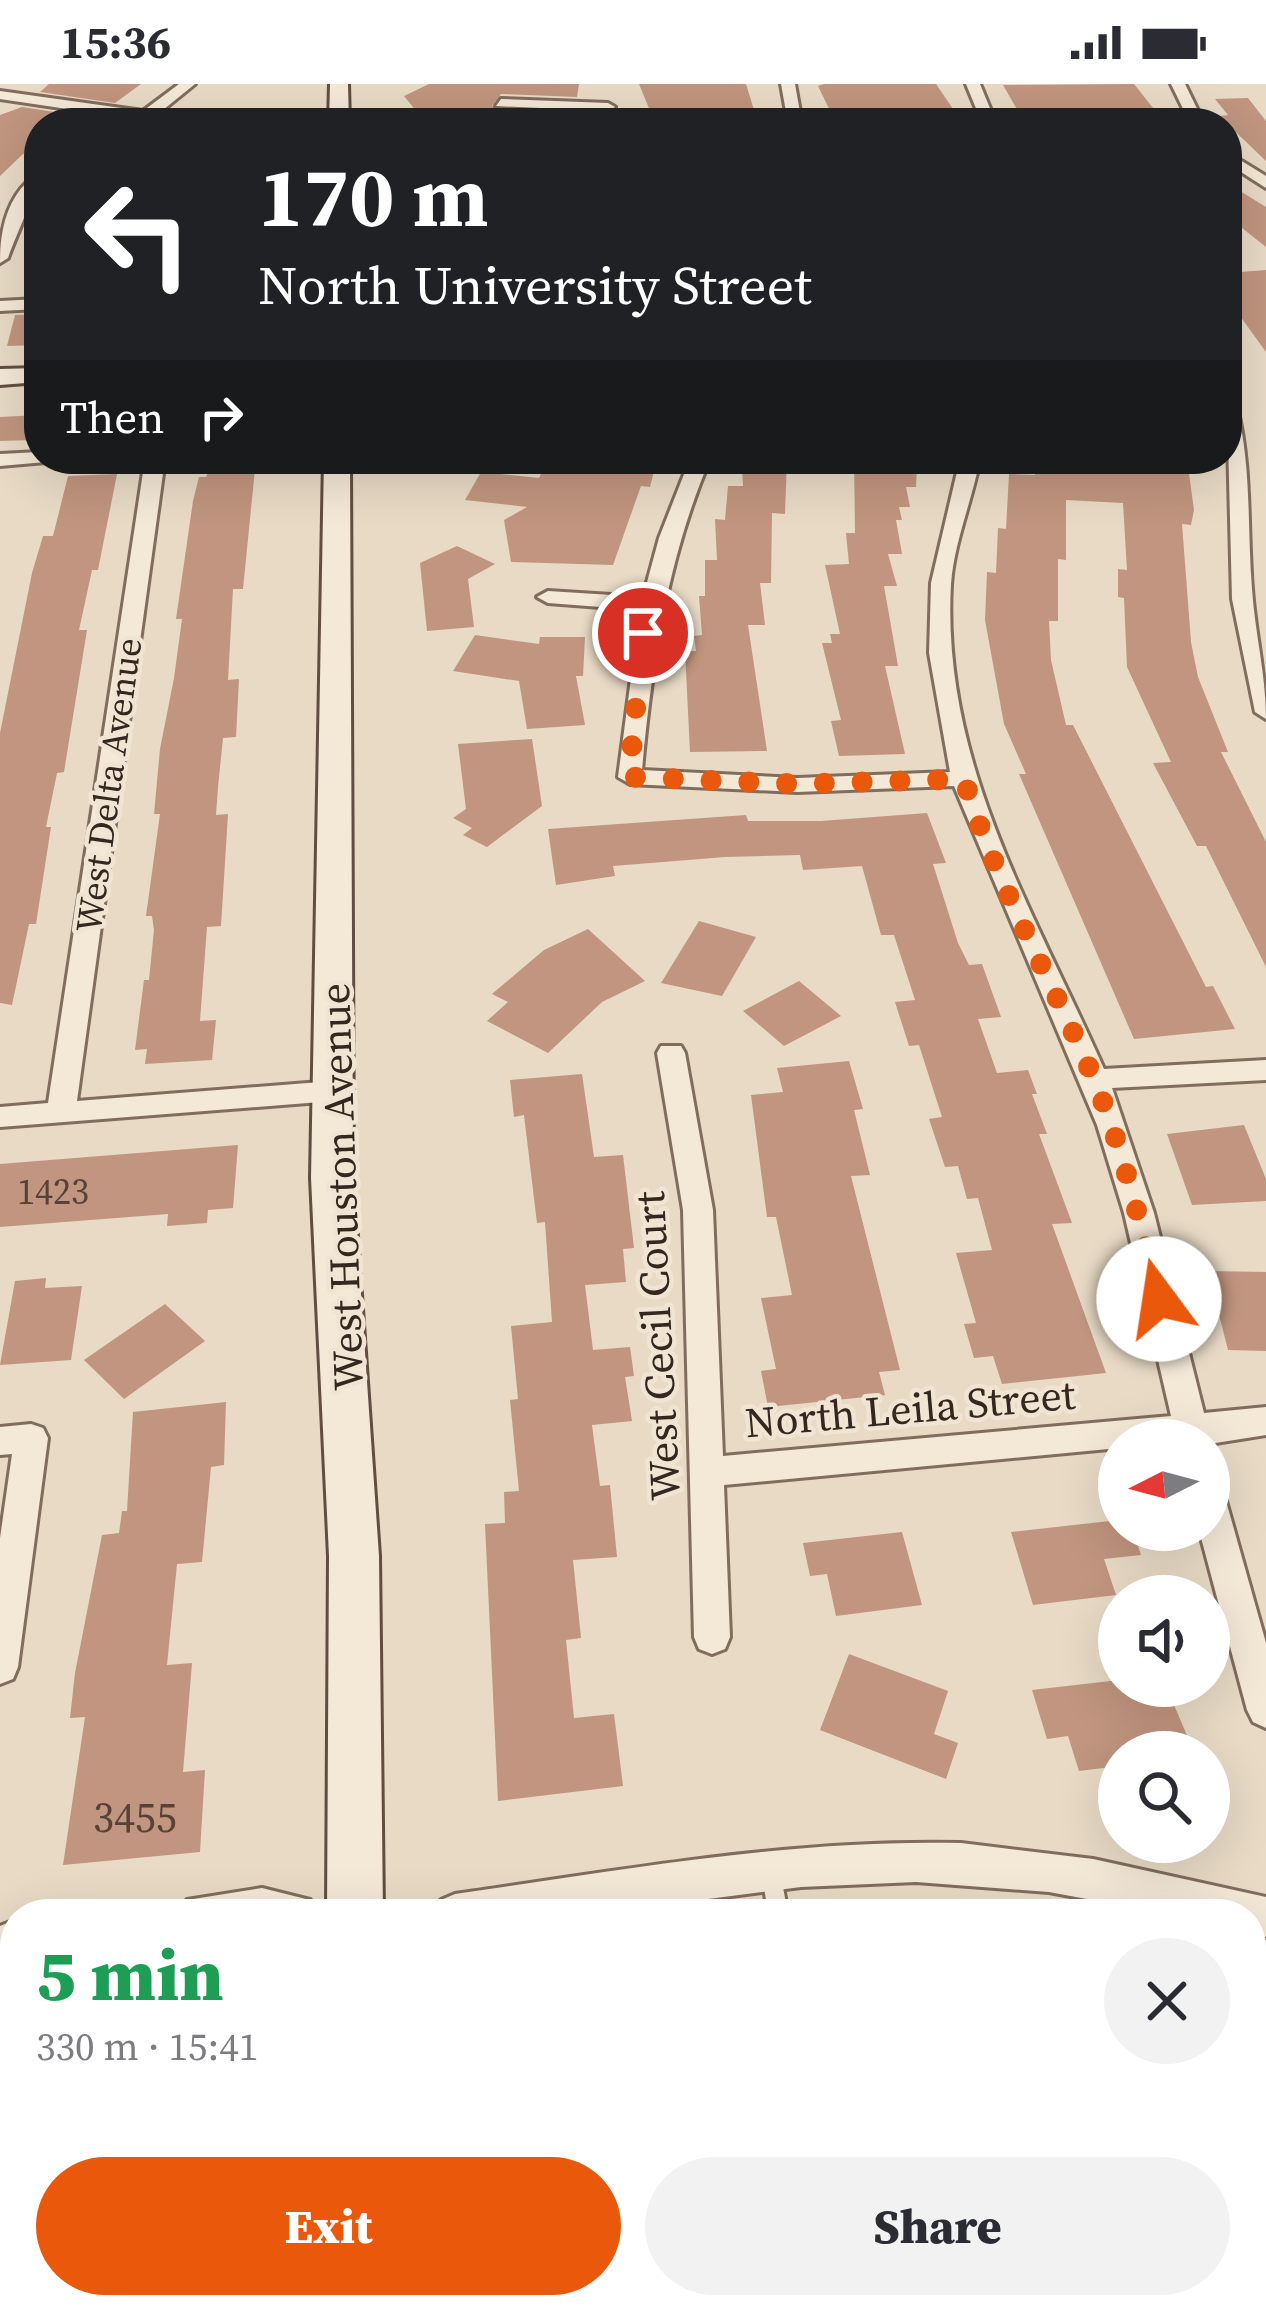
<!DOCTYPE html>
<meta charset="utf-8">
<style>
body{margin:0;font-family:"Source Serif 4",serif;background:#f2f2f3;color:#2b2b33;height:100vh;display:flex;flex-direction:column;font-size:45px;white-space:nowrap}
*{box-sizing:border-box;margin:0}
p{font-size:39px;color:#7c7c81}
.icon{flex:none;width:66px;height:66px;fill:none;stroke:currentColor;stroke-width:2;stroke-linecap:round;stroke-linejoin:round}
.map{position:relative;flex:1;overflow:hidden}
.details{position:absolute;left:0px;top:1815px;width:1266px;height:420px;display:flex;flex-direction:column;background:#fff;border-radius:48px 48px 0 0;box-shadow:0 12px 48px #0002}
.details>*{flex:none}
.guide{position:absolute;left:24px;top:24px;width:1218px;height:366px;border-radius:48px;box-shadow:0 12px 48px #0002;background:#202124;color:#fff;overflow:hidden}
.needle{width:78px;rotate:264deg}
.controls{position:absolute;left:1098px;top:1335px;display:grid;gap:24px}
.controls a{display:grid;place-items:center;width:132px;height:132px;border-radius:50%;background:#fff;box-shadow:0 12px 48px #0002;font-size:60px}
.pin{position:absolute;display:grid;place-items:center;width:102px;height:102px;color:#fff;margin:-51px;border:6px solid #fff;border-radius:50%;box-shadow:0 3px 12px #0007}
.me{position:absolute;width:132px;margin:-66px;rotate:346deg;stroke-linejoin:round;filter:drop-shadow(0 0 9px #0008)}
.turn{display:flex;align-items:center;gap:42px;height:252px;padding:0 36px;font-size:54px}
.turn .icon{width:156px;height:156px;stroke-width:2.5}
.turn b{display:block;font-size:84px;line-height:102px}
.then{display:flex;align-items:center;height:114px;padding:0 36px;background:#0003;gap:24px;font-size:45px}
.round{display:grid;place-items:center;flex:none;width:126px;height:126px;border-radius:63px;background:#f2f2f3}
.summary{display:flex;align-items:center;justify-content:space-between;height:204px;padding:0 36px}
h1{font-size:72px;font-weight:800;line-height:90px;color:#1e9e55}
.primary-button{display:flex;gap:24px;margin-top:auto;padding:24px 36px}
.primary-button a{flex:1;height:138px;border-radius:72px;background:#ea580c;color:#fff;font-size:48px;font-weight:800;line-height:138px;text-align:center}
.primary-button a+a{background:#f2f2f3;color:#2b2b33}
.status{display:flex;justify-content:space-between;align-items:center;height:84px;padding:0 60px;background:#fff;direction:ltr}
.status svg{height:33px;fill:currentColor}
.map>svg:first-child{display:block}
.green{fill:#c4c59a}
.building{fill:#c1957f}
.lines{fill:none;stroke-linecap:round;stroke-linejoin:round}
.lane-casing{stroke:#816d5d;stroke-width:6}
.street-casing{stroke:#816d5d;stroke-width:6}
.secondary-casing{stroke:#624e40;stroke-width:6}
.lane{fill:#f4e8d7;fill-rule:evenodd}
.street{fill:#f4e8d7;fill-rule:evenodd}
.secondary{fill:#f4e8d7;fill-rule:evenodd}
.route{stroke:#ea580c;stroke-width:21;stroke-dasharray:0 37.8}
.labels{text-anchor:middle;stroke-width:9;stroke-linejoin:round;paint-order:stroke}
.far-street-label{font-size:36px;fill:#33271f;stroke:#f0e5d3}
.number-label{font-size:36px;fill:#564237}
.street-label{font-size:42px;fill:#33271f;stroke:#f0e5d3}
.near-number-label{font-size:42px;fill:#564237}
</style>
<div class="status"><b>15:36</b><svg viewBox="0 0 49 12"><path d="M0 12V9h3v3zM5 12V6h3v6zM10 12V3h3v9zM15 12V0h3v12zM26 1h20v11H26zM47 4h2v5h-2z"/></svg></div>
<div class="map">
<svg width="1266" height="2235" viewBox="0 0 1266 2235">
<rect width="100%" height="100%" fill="#e8dac5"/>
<polygon class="green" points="1266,2112 1266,2235 1062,2235 1059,2220 1251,2220 1251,2114"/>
<g class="building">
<polygon points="49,0 141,0 115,19 40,8"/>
<polygon points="429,0 579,0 577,13 501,10 492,22 579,30 580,39 426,39 404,12"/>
<polygon points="639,0 746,0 758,39 655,39"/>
<polygon points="824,0 936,0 953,25 945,25 952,39 836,39 818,2"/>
<polygon points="1134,0 1165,39 1025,39 1003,1"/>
<polygon points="1248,14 1266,37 1266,77 1219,32 1228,31 1215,15"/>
<polygon points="22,23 94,34 87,39 39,39 39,72 23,70 0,92 0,31"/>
<polygon points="1227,99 1266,123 1266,163 1227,132"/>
<polygon points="1266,186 1266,268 1227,214 1227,189"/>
<polygon points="39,230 39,261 7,262 15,231"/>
<polygon points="39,331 34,356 0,357 0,333"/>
<polygon points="214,375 256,375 243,505 233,505 228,596 239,595 236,653 223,654 218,703 216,731 228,730 221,842 207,843 200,937 216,936 212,976 145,980 147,965 135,966 144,896 149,896 154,846 152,832 146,832 160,730 154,730 160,665 174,594 182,535 176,535 193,417 199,393 206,393"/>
<polygon points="609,375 657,375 650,403 641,402 613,481 511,478 504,436 527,423 465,416 481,388 539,394 543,385 605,390"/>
<polygon points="751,375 787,375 785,430 772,429 771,499 760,499 765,541 748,541 767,667 690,668 685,567 696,567 694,552 702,551 699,512 705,512 705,476 717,476 715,435 725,436 728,402 743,402 742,385 752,385"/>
<polygon points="854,375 917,379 916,403 906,403 910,423 899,423 902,436 896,436 902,470 888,470 897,502 884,502 898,582 885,582 905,670 839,672 831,637 841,636 822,559 832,559 830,550 840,550 825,481 849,480 846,449 855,449"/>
<polygon points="1033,375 1187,375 1194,426 1191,441 1182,440 1191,558 1198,593 1228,668 1221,668 1266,758 1266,883 1206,762 1197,762 1153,679 1171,678 1127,583 1124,514 1118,513 1118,485 1127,486 1123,419 1066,416 1066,476 1058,475 1058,537 1049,537 1051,576 1066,641 1073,641 1206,903 1213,902 1235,945 1134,955 1019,690 1026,690 1004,640 985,536 987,488 996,489 998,444 1006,445 1009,390 1035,391"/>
<polygon points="117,390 98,486 92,486 79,546 87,546 64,688 57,689 46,743 51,743 36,840 29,840 12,921 0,919 0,649 32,489 43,452 53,452 68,392"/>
<polygon points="457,462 495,480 468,495 474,543 427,547 420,479"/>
<polygon points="475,551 539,560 540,553 585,553 583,592 576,592 585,641 527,645 519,597 453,587"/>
<polygon points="532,655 542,722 487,763 463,751 472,744 453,734 466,725 458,660"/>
<polygon points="927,729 946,779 933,780 958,859 969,881 982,880 1001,933 978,935 997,989 1028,986 1037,1010 1032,1010 1047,1050 1039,1050 1072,1139 1052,1140 1106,1289 1002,1300 993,1272 974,1274 964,1240 976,1239 956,1169 992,1166 978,1114 967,1115 958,1082 945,1083 929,1035 942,1033 919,961 909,962 895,918 915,916 894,851 881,851 862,782 803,786 800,771 725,773 613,782 615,792 556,801 548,745 746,731 748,737 821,737"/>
<polygon points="699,837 756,853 722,912 661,899"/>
<polygon points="588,845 645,897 602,918 548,969 487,937 508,918 492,910 544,866"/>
<polygon points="799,897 841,932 784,962 743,927"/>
<polygon points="849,977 863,1025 854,1026 870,1091 851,1092 900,1286 879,1288 885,1311 768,1323 761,1287 776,1285 761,1214 792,1211 776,1133 767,1133 751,1011 783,1008 777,984"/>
<polygon points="582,990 594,1073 623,1071 634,1164 623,1165 626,1198 585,1201 593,1266 630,1263 634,1292 625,1293 632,1337 592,1341 600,1402 610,1401 617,1473 573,1476 581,1554 566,1556 574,1634 614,1630 623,1702 498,1717 485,1440 505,1439 504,1408 519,1407 510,1316 518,1315 511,1242 552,1238 545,1138 537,1139 524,1031 514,1033 510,996"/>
<polygon points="1244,1041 1266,1095 1266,1117 1192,1121 1167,1050"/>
<polygon points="238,1061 233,1124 208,1126 207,1139 167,1142 168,1130 0,1143 0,1080"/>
<polygon points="1208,1187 1266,1188 1266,1267 1228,1266"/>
<polygon points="46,1194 45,1204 82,1202 71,1276 0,1281 15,1197"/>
<polygon points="165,1220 205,1257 124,1315 84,1276"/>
<polygon points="226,1318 224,1381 211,1383 202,1478 177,1480 167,1581 192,1579 183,1688 205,1686 200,1768 63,1781 85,1633 70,1634 75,1589 102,1451 119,1449 122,1427 127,1427 133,1328"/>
<polygon points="1119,1436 1119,1446 1133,1446 1141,1471 1104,1475 1116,1511 1033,1521 1011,1448"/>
<polygon points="902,1448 922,1521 836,1532 827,1490 810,1492 803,1459"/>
<polygon points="849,1570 948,1607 934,1650 958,1659 946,1695 820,1646"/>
<polygon points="1119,1596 1119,1602 1166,1602 1194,1668 1119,1668 1119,1682 1079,1687 1068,1652 1047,1655 1032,1606"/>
</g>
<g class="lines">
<g class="lane-casing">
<g id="lane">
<polygon points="772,1779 779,1782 788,1830 768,1830 762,1789 765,1782"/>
<polygon points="1251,2004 1266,2008 1266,2030 1251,2026"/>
</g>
</g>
<g class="street-casing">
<g id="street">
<polygon points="179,0 195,0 158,30 201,39 136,39 135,35 0,15 0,7 143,27"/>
<polygon points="781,0 795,0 802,39 788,39"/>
<polygon points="966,0 980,0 996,39 982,39"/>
<polygon points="1171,0 1185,0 1204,39 1190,39"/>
<polygon points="501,15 608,19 615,23 608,27 496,22"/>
<polygon points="1227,68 1266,92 1266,104 1227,79"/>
<path d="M39,89C39,103 15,153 8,174L0,179C0,144 8,108 39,89Z"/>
<polygon points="39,215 39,225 0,227 0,217"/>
<path d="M1227,315L1236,320C1252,382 1247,442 1252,505C1255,550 1266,590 1266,635L1255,628L1232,515Z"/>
<polygon points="39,368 39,375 46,378 0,382 0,370"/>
<polygon points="145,375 165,375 77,1017 333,997 347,1007 333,1017 0,1043 0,1023 48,1019"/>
<path d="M690,375H710C667,476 652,578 642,686L797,694L950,688L929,569L931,499L960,375H980C972,417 954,458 951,500C941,679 1034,827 1104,985L1266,976V996L1112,1004L1154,1129L1204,1329L1266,1323V1351L1209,1360L1119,1356V1364L724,1401L730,1553L725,1565L712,1570L699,1565L694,1553L683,1126L657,969L661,962H681L685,969L713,1126L723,1372L1171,1332L1124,1129L1097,1041L954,702L797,708L630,700L618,693L640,526L548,519L537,513L548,507L643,513L659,454Z"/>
<polygon points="31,1340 43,1344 48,1354 18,1583 13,1595 0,1600 0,1454 12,1370 0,1371 0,1343"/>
<polygon points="1209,1402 1221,1406 1226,1417 1266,1559 1266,1644 1253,1638 1247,1626 1199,1446 1209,1446"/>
<path d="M961,1759L1093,1775L1266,1813V1853L1251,1850V1830H1167L1049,1808L916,1798L801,1803L593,1830H435L441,1816L455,1810C623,1786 791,1755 961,1759Z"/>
<polygon points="262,1804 310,1816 316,1830 181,1830 187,1816"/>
<polygon points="15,1836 15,1922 0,1917 0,1842"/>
</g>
</g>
<g class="secondary-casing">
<g id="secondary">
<polygon points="330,0 348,0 349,39 329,39"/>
<polygon points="39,284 39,298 0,301 0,285"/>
<polygon points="324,375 350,375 353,1094 379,1472 383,1830 327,1830 329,1472 311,1094"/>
<polygon points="329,2220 393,2220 394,2235 328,2235"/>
</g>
</g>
<use href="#lane" class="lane"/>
<use href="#street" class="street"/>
<use href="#secondary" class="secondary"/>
</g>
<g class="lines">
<path class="route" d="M643,549L629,693L797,700L964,695C996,800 1050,892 1093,993C1123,1064 1140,1140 1159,1215"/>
</g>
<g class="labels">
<g class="far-street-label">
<text transform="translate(108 701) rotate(-82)" y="13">West Delta Avenue</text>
</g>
<g class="number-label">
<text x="53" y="1120">1423</text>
</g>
<g class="street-label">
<text transform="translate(341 1103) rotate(-92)" y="15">West Houston Avenue</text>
<text transform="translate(657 1262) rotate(-93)" y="15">West Cecil Court</text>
<text transform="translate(910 1324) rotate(-5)" y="15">North Leila Street</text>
</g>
<g class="near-number-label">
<text x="135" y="1748">3455</text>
</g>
</g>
</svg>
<div class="controls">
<a><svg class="needle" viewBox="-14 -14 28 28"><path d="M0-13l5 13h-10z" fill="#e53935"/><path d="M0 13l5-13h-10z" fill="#7c7c81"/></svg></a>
<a><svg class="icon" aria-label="sound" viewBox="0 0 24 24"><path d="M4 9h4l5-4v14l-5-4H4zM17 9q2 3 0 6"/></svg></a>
<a><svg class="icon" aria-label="search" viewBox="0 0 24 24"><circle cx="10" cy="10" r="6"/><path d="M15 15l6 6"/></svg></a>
</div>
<div class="pin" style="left:643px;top:549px;background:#d93025"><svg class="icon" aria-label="arrive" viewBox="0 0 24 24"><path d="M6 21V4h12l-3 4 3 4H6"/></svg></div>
<svg class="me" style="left:1159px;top:1215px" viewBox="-20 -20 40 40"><circle r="19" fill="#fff"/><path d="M0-13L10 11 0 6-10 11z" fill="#ea580c"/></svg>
<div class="guide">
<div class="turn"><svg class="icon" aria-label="left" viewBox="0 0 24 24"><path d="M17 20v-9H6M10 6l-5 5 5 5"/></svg><div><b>170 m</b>North University Street</div></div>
<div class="then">Then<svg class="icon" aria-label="right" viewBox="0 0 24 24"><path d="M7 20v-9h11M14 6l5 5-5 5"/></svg></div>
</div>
<section class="details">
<div class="summary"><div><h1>5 min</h1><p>330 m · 15:41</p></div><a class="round"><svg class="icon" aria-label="close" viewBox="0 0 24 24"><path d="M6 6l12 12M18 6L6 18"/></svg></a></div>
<div class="primary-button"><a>Exit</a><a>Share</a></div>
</section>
</div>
